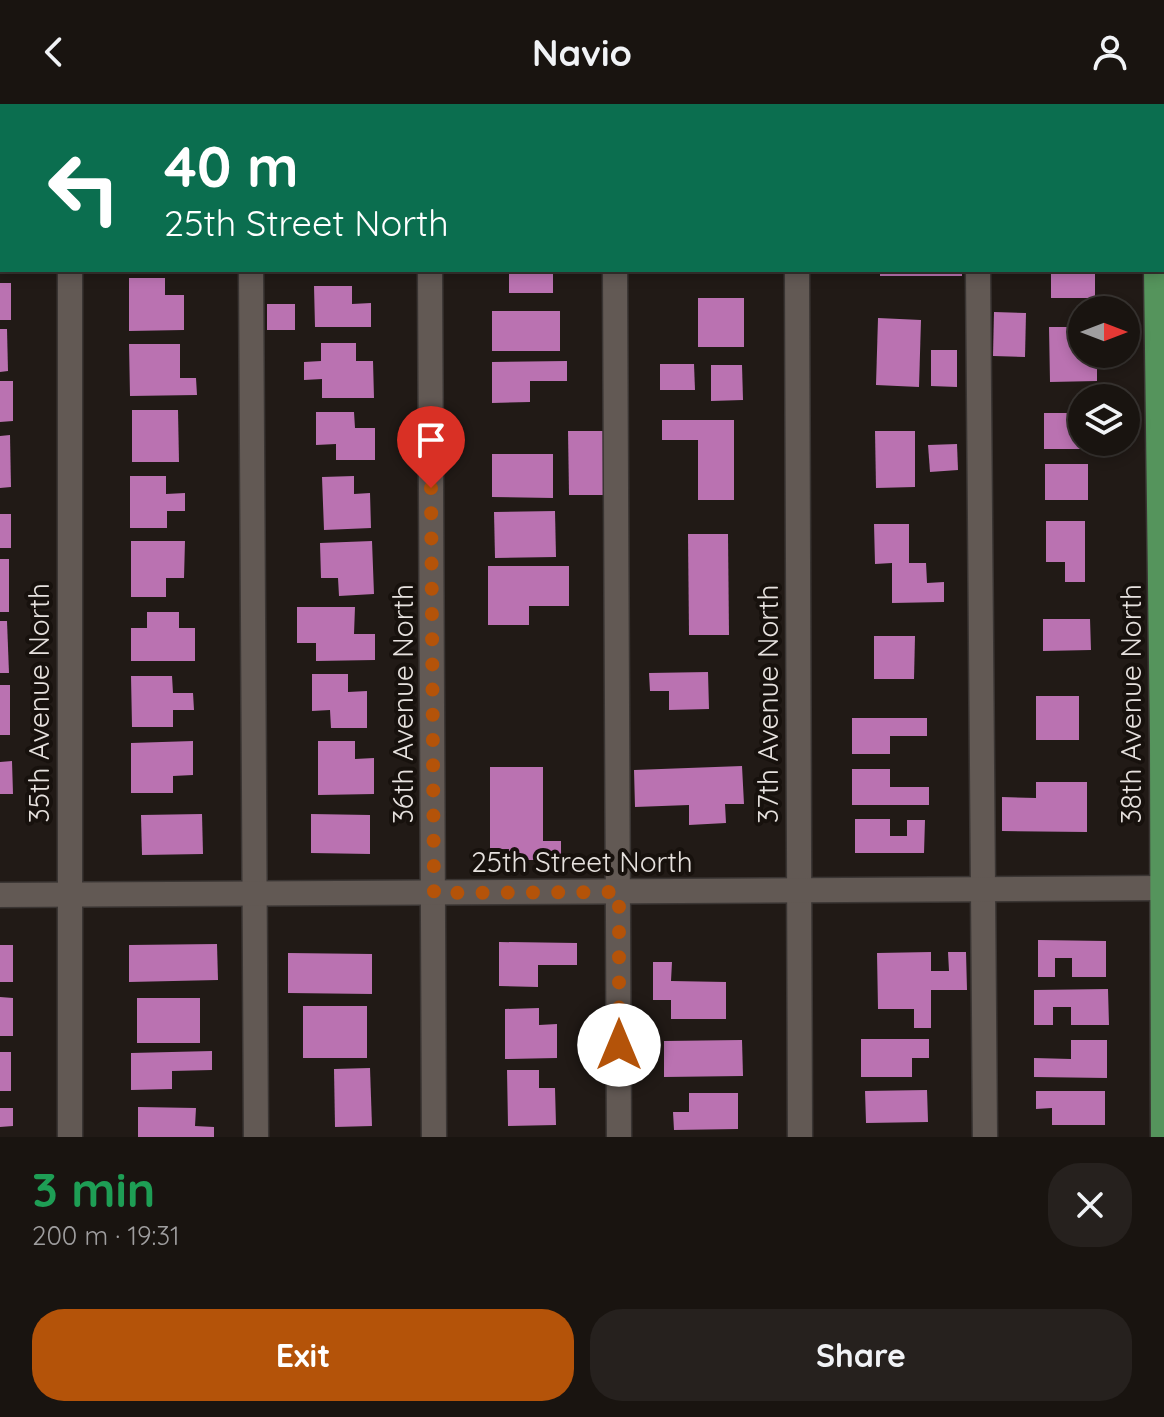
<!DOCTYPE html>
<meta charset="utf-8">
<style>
body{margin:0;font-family:Quicksand,sans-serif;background:#26211e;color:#f1f3f6;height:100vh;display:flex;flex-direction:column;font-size:30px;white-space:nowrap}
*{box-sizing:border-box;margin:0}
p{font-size:26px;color:#9f9e9f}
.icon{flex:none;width:44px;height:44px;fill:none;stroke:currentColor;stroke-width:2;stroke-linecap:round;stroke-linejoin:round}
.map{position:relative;height:1033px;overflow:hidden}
.panel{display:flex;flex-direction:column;background:#191410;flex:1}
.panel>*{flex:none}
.banner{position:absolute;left:0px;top:0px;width:1164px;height:168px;box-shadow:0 4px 12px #0003,0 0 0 2px #373330;background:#0b6e4f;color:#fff;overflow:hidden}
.needle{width:52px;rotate:90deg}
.buttons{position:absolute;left:1068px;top:192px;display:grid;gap:16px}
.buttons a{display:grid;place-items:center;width:72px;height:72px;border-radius:50%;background:#191410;box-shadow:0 4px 12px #0003,0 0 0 2px #373330;font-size:40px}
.pin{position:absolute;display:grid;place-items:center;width:68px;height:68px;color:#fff;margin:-82px -34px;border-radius:50% 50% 50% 0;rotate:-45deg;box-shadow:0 0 8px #0007}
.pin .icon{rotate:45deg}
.me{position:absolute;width:88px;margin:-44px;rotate:0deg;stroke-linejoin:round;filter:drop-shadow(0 0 6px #0008)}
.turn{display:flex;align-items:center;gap:28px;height:168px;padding:0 32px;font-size:36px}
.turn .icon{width:104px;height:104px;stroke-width:2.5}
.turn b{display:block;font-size:56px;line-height:68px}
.round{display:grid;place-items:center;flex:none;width:84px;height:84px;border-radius:32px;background:#26211e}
.headline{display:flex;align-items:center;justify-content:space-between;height:136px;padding:0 32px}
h1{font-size:48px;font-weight:800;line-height:60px;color:#1e9e55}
.primary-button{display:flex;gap:16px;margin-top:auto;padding:16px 32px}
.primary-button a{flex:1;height:92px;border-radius:32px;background:#b45309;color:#fff;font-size:32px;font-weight:800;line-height:92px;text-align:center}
.primary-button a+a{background:#26211e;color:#f1f3f6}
header{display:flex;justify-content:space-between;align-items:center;height:104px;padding:0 32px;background:#191410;font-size:36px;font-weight:800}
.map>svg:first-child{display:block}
.building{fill:#ba72b1}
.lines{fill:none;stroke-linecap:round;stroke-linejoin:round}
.minor-casing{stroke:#3a3533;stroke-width:27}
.major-casing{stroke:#3a3533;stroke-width:27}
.minor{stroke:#625954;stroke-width:24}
.major{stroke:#55945c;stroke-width:24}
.route{stroke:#b45309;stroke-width:14;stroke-dasharray:0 25.2}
.labels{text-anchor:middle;stroke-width:8;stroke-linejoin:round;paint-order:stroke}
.street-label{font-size:28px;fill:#e6e1de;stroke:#17110d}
</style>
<header><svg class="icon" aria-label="back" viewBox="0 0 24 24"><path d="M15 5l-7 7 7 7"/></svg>Navio<svg class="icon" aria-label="person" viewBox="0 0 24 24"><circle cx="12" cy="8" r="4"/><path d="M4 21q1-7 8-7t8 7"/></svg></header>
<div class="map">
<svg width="1164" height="1033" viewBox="0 0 1164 1033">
<rect width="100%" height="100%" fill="#211a16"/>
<g class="building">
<rect x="509" y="166" width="44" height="23"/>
<rect x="880" y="166" width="82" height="6"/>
<rect x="1051" y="166" width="44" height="28"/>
<polygon points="129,174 165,174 165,191 184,191 184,226 129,227"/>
<rect x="0" y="179" width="11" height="37"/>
<polygon points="314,182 352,182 352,200 371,199 371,223 315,223"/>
<rect x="698" y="194" width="46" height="49"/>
<rect x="267" y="200" width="28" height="26"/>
<rect x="492" y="207" width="68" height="40"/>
<polygon points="994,208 1026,209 1025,253 993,252"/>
<polygon points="878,214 921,216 919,283 876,281"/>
<polygon points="1049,223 1082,223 1082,250 1097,250 1097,277 1050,278"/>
<polygon points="0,225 7,225 8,267 0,268"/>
<polygon points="321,239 356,239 356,257 373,257 374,294 322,294 322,275 304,276 304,258 321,257"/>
<polygon points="129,240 180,240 180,274 196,274 197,291 130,292"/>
<polygon points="931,246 957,246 957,283 931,282"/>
<polygon points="567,257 567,277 530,277 530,298 492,299 492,258"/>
<polygon points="660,260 694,260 695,286 660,286"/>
<polygon points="711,261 742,261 743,296 711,297"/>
<polygon points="0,277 13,277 13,317 0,318"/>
<polygon points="132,306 178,306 179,358 132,358"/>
<polygon points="316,308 354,308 355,324 375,324 375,356 336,356 336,340 316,341"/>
<polygon points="1044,309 1082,309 1082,338 1087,338 1087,345 1044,345"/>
<polygon points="662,316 734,316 734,396 698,396 698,336 662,336"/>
<polygon points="568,327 604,327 604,391 569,391"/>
<polygon points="875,327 915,327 915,383 876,384"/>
<polygon points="10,331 11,383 0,384 0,332"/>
<polygon points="957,340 958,366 930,368 928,341"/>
<polygon points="492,350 553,350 553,394 492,393"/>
<rect x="1045" y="360" width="43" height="36"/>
<polygon points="130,372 166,372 166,390 185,389 185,407 167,407 167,424 130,424"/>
<polygon points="354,372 354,390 370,389 371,424 324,426 322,373"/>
<polygon points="555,407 556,453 495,454 494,408"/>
<rect x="0" y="410" width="11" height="34"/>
<polygon points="1046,417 1085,417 1085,478 1065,478 1065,458 1046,458"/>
<polygon points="874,420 909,420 909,459 926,459 927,479 944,478 944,498 892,499 892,459 875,460"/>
<polygon points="688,430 728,430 729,531 689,531"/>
<polygon points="131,437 185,437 184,474 166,474 166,493 131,493"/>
<polygon points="372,437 374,490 339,492 338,474 321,474 320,439"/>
<rect x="0" y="455" width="9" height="53"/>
<polygon points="488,462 569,462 569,502 529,502 529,521 488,521"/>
<polygon points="297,503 355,503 354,530 375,530 375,556 316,557 316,539 297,539"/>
<polygon points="147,508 179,508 179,524 195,524 195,557 131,557 131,524 147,524"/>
<polygon points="1043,515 1090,515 1091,546 1043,547"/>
<polygon points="0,517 7,517 9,569 0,569"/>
<polygon points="874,532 915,532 914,575 874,575"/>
<polygon points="708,568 709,605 669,606 669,587 650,587 649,569"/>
<polygon points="312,570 348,570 348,588 367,587 367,624 331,624 330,606 312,607"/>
<polygon points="131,572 172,572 173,589 193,589 194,606 173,606 173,623 132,623"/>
<rect x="0" y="581" width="10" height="50"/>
<rect x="1036" y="592" width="43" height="44"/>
<polygon points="852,614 927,614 927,632 890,632 890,650 852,650"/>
<polygon points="193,637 193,671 173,672 173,689 131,689 131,639"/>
<polygon points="318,637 355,637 355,655 374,654 374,690 318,691"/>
<polygon points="12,657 13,690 0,690 0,658"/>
<polygon points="742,662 744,700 725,700 726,719 689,721 689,701 635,703 634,666"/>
<polygon points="490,663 543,663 543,737 561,737 561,756 508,756 509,745 490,745"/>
<polygon points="852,665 890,665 890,683 929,683 929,701 852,701"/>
<polygon points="1036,678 1087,678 1087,728 1002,727 1002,693 1036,694"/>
<polygon points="202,710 203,750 142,751 141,711"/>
<polygon points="311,710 370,711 370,750 311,749"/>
<polygon points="855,715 890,715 890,732 907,732 907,716 925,716 924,749 855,749"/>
<polygon points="1038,836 1106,837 1106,873 1072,873 1072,854 1055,854 1055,873 1038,873"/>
<polygon points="499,838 577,839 577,861 538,861 538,883 499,882"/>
<polygon points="217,840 218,876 129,878 129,841"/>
<rect x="0" y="841" width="13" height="37"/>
<polygon points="931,848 931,867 949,867 948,848 966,848 967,886 931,886 931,924 914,924 914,905 878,905 877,849"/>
<polygon points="288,849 372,850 372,890 288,889"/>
<polygon points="653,858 672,858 671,877 726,878 726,915 671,915 671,896 653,896"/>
<polygon points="1108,885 1109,921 1071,921 1071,903 1053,903 1053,921 1034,921 1034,886"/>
<polygon points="0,893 13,894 13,932 0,932"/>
<rect x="137" y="894" width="63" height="45"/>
<rect x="303" y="902" width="64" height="52"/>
<polygon points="539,904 539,921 557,920 557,954 505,955 505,905"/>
<polygon points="861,935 929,935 929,954 912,954 912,973 861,973"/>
<polygon points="742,936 743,972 664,973 664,937"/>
<polygon points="1071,936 1107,936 1107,974 1034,973 1034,954 1071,955"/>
<polygon points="212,947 212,966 172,967 172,985 131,986 131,949"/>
<rect x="0" y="948" width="11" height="39"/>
<polygon points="370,964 372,1022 335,1023 334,965"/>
<polygon points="507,966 539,966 539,984 555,984 556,1021 508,1022"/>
<polygon points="927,986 928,1018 866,1019 865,987"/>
<polygon points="1036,987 1105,987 1105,1021 1052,1021 1052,1004 1036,1005"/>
<polygon points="689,989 738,989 738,1025 674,1026 673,1008 689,1008"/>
<polygon points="138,1003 196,1004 195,1022 214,1023 214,1033 138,1033"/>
<polygon points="0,1004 13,1004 13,1022 0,1023"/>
</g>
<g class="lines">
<g class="minor-casing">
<g id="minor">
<polyline points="70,0 70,2"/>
<polyline points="250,0 250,2"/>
<polyline points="429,0 429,2"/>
<polyline points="614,0 615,2"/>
<polyline points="796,0 796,2"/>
<polyline points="977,0 977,2"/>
<polyline points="1162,61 1164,61"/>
<polyline points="0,62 2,62"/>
<polyline points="251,166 256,1033"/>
<polyline points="430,166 434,1033"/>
<polyline points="615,166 619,1033"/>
<polyline points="797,166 800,1033"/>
<polyline points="978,166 985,1033"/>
<polyline points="0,791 1164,784"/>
<polyline points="70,1033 70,166"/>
</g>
</g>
<g class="major-casing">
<g id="major">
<polyline points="1155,0 1155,2"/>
<polyline points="1156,166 1162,637 1163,1033"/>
</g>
</g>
<use href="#minor" class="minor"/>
<use href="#major" class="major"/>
</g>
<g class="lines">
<polyline class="route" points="431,384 434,789 619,788 619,941"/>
</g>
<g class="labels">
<g class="street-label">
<text transform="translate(39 599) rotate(-90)" y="10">35th Avenue North</text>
<text transform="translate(403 600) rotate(-90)" y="10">36th Avenue North</text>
<text transform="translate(768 600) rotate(-90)" y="10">37th Avenue North</text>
<text transform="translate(1131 600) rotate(-90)" y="10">38th Avenue North</text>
<text x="582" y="768">25th Street North</text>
</g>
</g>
</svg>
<div class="buttons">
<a><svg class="needle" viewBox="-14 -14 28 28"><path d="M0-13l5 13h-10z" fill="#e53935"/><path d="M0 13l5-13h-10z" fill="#9f9e9f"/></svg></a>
<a><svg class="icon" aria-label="layers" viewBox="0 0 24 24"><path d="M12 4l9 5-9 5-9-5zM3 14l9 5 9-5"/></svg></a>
</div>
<div class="pin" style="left:431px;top:384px;background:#d93025"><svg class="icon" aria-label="arrive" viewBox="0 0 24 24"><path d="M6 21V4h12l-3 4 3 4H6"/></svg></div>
<svg class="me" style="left:619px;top:941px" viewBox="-20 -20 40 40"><circle r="19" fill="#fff"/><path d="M0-13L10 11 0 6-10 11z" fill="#b45309"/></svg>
<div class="banner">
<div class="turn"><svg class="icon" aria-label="left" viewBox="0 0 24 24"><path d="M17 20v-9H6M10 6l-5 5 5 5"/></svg><div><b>40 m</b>25th Street North</div></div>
</div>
</div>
<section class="panel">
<div class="headline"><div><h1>3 min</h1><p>200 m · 19:31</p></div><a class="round"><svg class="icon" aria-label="close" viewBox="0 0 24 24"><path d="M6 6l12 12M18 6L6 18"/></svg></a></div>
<div class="primary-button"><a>Exit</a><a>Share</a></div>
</section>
